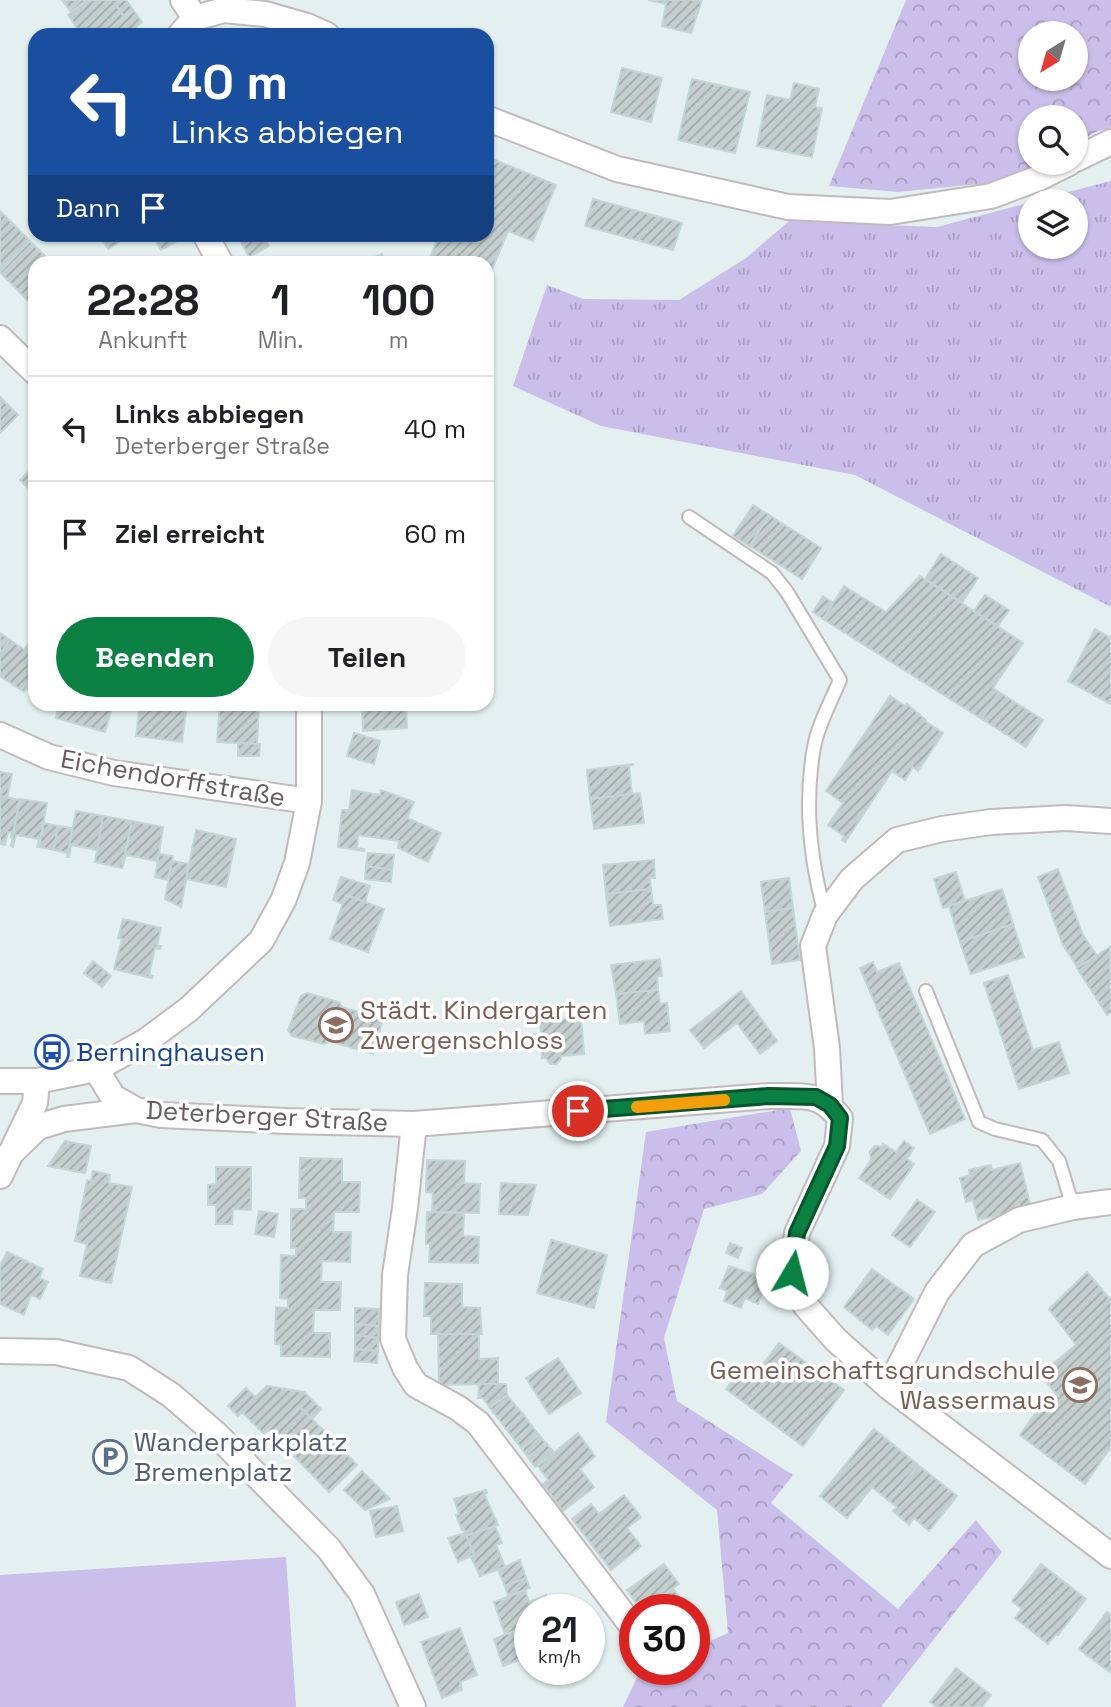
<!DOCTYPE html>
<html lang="de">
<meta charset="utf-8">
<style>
body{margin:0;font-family:"Space Grotesk",sans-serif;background:#f6f6f6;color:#202124;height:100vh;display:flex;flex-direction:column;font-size:26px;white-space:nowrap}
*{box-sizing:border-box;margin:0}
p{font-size:23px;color:#757577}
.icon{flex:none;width:38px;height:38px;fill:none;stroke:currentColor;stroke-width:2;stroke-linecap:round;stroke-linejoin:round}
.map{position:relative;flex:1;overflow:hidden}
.panel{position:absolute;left:28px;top:256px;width:466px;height:455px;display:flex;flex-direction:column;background:#fff;border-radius:21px;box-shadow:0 2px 5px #0004}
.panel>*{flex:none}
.hud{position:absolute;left:28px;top:28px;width:466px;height:214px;border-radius:21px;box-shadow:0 2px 5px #0004;background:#1a4fa0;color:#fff;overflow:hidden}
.needle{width:46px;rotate:217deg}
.tools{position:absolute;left:1018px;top:21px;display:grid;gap:14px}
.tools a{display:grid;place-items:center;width:70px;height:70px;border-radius:50%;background:#fff;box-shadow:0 2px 5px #0004;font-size:35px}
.speed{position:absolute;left:514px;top:1594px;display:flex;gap:14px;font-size:35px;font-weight:700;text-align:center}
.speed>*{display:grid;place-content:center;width:91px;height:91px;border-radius:50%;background:#fff;box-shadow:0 2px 5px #0004;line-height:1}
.speed small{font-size:18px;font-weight:400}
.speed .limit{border:10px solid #d22;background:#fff;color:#111}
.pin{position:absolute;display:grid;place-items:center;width:60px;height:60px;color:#fff;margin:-30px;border:4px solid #fff;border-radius:50%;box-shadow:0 2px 7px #0007}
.me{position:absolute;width:77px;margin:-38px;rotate:8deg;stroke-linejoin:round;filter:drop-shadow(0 0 5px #0008)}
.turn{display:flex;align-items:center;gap:24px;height:147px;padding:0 28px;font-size:32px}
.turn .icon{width:91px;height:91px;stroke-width:2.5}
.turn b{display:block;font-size:49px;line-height:60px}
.then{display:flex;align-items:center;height:66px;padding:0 28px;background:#0003;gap:14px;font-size:26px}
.eta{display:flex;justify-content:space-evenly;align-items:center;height:119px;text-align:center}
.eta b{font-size:42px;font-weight:700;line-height:49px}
.cta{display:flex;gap:14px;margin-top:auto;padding:14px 28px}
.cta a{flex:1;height:80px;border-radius:42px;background:#0b8043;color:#fff;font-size:28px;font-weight:700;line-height:80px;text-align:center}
.cta a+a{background:#f6f6f6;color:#202124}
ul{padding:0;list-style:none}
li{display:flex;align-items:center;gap:21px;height:105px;padding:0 28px;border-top:2px solid #e0e0e0}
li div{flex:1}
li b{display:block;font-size:26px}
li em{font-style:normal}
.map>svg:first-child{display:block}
.grass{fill:url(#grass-tufts)}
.forest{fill:url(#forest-crowns);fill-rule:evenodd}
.garden{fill:#cabfea}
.building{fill:url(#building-hatch);stroke:#c2d6d5;stroke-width:2}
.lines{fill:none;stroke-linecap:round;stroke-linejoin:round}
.lane-casing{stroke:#c2b9bb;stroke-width:16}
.street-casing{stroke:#c2b9bb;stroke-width:28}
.lane{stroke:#fff;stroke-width:12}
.street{stroke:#fff;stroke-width:24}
.route-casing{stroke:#07532c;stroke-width:18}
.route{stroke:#0b8043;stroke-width:12}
.slow{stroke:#f59e0b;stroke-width:12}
.labels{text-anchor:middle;stroke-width:7;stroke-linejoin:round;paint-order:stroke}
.street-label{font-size:26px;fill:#665c5e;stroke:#fff}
.education-label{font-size:26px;fill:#785e54;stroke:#fff;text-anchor:start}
.transit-label{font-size:26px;fill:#164399;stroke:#fff;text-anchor:start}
.service-label{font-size:26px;fill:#4e5e75;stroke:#fff;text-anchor:start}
</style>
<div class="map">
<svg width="1111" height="1707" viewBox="0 0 1111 1707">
<defs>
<pattern id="grass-tufts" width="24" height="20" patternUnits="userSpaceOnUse" patternTransform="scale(1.75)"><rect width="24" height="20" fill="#cabfea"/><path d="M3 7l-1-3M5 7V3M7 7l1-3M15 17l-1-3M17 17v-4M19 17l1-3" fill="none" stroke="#a89ec1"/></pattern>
<pattern id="forest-crowns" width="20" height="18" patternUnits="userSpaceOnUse" patternTransform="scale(1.75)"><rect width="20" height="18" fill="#cabfea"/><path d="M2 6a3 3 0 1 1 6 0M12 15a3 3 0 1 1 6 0" fill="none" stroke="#a89ec1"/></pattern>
<pattern id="building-hatch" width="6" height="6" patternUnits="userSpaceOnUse" patternTransform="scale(1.75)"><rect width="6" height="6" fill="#c3cecd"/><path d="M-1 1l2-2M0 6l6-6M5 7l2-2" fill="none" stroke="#a2aaaa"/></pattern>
</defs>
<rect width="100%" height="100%" fill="#e4f0f0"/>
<polygon class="grass" points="1111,181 1111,607 855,475 601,426 513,386 547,285 583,299 679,300 746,258 789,221 937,227 1031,202 1031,247 1076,247 1076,201 1033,201"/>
<g class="forest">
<path d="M906,0H1111V128L1098,131L1076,143V117H1031V163H1041L1008,181L898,192L829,186ZM1031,33H1076V79H1031Z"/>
<polygon points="790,1108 801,1151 762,1194 704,1209 664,1338 677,1401 793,1475 771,1503 898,1609 976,1520 1002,1552 881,1707 623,1707 639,1673 648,1670 695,1670 695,1648 728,1633 717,1510 606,1422 646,1132"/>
</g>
<polygon class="garden" points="286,1557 296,1707 0,1707 0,1575"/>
<g class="building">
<polygon points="62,0 87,0 71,12"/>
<polygon points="87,0 122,0 116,5 124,16 130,12 131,13 101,35 82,35 68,15"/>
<polygon points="126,0 142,22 126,35 102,35 131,13 130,12 124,16 116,5 122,0"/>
<polygon points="648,0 702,0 691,33 662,26 666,4"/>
<polygon points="622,68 662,78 651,122 611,112"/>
<polygon points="692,79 750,92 735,153 678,140"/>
<polygon points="794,83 819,89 815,107 822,108 812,157 757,146 767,95 790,100"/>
<polygon points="495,160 556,185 533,241 508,231 486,284 486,262 429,261 439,234 486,234 486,182"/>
<polygon points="593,199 682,223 673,250 585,226"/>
<polygon points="0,211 30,241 0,270"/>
<polygon points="99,234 131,234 108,249"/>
<polygon points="163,234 182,234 183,238 161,250 155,239"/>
<polygon points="237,234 263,234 269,246 249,257"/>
<polygon points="30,241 51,262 35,262 35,298 30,303 0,272"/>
<polygon points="382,254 385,262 363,262"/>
<polygon points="0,397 18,415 0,433"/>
<polygon points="35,465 35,495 20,480"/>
<polygon points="753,505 769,515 750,546 733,536"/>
<polygon points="769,515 821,548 802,579 750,546"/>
<polygon points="941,554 978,578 962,603 925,579"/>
<polygon points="920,576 1023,643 993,688 999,692 982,719 823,619 844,586 886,612"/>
<polygon points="985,595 1009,610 998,626 974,611"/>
<polygon points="823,596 833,603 823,619 813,612"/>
<polygon points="1095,629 1111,638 1111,704 1068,681"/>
<polygon points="0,633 10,640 0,654"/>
<polygon points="33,637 35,639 35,657 24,650"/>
<polygon points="10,640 35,657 35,675 24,692 0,676 0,654"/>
<polygon points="999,692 1043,720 1026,747 982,719"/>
<polygon points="890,696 905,706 907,704 926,720 925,721 943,733 918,771 913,767 905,780 892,771 845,842 842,840 844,836 828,825 843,803 826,791"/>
<polygon points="58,704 113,704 105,732 56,718"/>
<polygon points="140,704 187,704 182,742 136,736"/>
<polygon points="220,704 259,704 257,744 217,742"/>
<polygon points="362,704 406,704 407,728 363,731"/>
<polygon points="354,733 380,741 374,764 347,756"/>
<polygon points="238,743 260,744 259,756 238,756"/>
<polygon points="634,764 629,766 632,794 590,799 587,770"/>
<polygon points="0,772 12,774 7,798 0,796"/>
<polygon points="352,790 380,795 381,790 414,802 407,818 441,833 428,862 398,848 399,841 358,835 357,848 364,849 364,851 338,847 342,810 349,810"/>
<polygon points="640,793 644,823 594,829 590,799"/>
<polygon points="0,796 20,800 13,837 11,837 12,833 8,832 5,845 0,844"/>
<polygon points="20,799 47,803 39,847 37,847 39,839 16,835 13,847 11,846"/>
<polygon points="76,811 103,816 97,850 71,845 69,857 67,857"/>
<polygon points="103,816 132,821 122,868 95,862"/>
<polygon points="132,821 163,827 159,854 157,861 126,855 122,868"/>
<polygon points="44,823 58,826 54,850 39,847"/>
<polygon points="58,826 72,828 68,853 54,850"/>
<polygon points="196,830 236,839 226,887 186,879"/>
<polygon points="368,853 394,855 392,870 366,866"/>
<polygon points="159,854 173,856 168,880 155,877"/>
<polygon points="654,860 655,878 650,878 651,889 606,894 603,865"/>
<polygon points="172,861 189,864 181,907 165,899"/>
<polygon points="366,866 392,870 391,882 365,879"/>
<polygon points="1058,869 1083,935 1097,956 1078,968 1063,945 1038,877"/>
<polygon points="956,872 965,901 943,908 934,879"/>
<polygon points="341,877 370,886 365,902 346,895 343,904 333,900"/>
<polygon points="789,878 793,908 765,912 761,882"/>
<polygon points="651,889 653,905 661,905 663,919 610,926 606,894"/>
<polygon points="1002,889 1013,924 960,942 949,906"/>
<polygon points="346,895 384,909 368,952 330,939"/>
<polygon points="793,908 800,960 772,964 765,912"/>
<polygon points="123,919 161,928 157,946 161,946 160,949 155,948 149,975 153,976 152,978 114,969 122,939 118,938"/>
<polygon points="1013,924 1024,957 971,974 960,942"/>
<polygon points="1110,947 1111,1012 1107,1015 1077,968"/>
<polygon points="660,959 662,976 657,976 658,990 616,994 611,965"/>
<polygon points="93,961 111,976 102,987 84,973"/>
<polygon points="873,962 877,972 899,963 965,1119 930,1134 860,968"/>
<polygon points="1008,975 1033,1050 1059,1042 1069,1073 1019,1089 984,983"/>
<polygon points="658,990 660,1004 667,1003 670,1031 645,1034 644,1021 620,1024 616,994"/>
<polygon points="741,991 777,1041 760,1054 737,1023 704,1048 690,1030"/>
<polygon points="307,993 339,1002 342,1007 383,1019 373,1054 330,1041 324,1044 292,1036 288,1030 301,996"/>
<polygon points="581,1018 584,1054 560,1056 561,1059 556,1064 550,1064 546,1058 542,1058 541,1046 531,1047 531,1035 541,1034 540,1020"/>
<polygon points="65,1141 91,1146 85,1173 48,1166"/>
<polygon points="904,1141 914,1148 907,1159 914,1164 890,1199 859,1178 871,1160 870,1151 875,1146 882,1147 883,1144 896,1152"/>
<polygon points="300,1158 342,1159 342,1182 360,1182 359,1212 334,1212 333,1232 351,1232 350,1262 322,1261 321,1282 341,1282 340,1310 314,1310 313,1333 330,1333 330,1357 281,1356 281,1345 275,1344 276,1307 288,1308 288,1299 280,1298 281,1255 296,1256 296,1248 291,1248 291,1209 306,1209 306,1198 299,1198"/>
<polygon points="427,1160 465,1161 464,1183 480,1184 479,1213 432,1212 433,1193 426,1192"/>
<polygon points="1020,1163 1031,1208 978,1220 973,1200 966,1202 960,1178 970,1175 969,1170 991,1165 992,1170"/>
<polygon points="216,1167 251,1167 251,1210 233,1209 232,1224 216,1224 216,1205 208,1205 208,1185 216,1184"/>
<polygon points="93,1171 110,1175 109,1183 132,1187 111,1283 80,1276 87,1244 75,1241 87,1180 91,1181"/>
<polygon points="501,1183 536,1185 528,1215 499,1214"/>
<polygon points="917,1200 935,1212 910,1247 892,1235"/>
<polygon points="259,1211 278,1214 274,1237 255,1234"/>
<polygon points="427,1212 464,1213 463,1236 479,1237 478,1263 429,1262 430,1244 426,1244"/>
<polygon points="551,1240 607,1255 594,1308 537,1293"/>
<polygon points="730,1243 742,1248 738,1258 726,1253"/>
<polygon points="7,1252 43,1269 39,1278 48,1282 40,1299 31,1295 24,1315 0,1304 0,1266"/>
<polygon points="729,1266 768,1279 758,1304 745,1298 741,1308 724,1301 727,1291 720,1288"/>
<polygon points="872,1269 914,1299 888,1335 876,1326 872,1330 844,1307"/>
<polygon points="1087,1272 1111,1300 1111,1447 1085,1484 1020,1435 1048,1395 1058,1396 1040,1374 1076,1345 1049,1309"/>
<polygon points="425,1283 462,1284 462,1307 480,1308 482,1334 431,1334 431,1316 424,1316"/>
<polygon points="355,1308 379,1309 379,1326 355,1324"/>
<polygon points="355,1324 379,1326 378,1338 355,1335"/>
<polygon points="438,1334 479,1334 479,1359 498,1358 498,1384 439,1385"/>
<polygon points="355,1335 378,1338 378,1351 355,1349"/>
<polygon points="779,1343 844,1390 803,1446 726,1389 745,1363 757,1372"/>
<polygon points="355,1349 378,1351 377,1363 354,1361"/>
<polygon points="558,1358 581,1393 549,1414 526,1378"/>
<polygon points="479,1384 506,1384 507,1395 490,1408 483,1398 478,1398"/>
<polygon points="267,1386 304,1392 321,1409 312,1419 300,1407 272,1434 268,1430 264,1434 242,1412 238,1416 228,1406 246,1388 255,1397"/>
<polygon points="507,1395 514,1404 498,1418 490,1408"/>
<polygon points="514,1404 523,1414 506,1429 498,1418"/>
<polygon points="300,1407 322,1429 294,1456 272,1434"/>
<polygon points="523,1414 532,1426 515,1440 506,1429"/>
<polygon points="532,1426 539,1435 522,1449 515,1440"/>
<polygon points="322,1429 357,1465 329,1492 294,1456"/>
<polygon points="874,1429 918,1465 889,1501 872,1487 847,1518 820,1496"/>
<polygon points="578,1433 595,1456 580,1469 594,1487 563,1511 543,1484 548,1480 538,1466"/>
<polygon points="539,1435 546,1443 528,1457 522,1449"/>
<polygon points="546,1443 554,1452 535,1467 528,1457"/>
<polygon points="918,1465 957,1496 929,1531 914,1518 909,1525 893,1511 897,1507 889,1501"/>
<polygon points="362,1471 390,1499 365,1510 344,1490"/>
<polygon points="486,1490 487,1493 484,1494 498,1525 466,1536 464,1530 462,1530 456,1515 459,1514 454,1499"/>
<polygon points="624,1495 641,1517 627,1528 641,1546 611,1570 572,1519 591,1504 599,1514"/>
<polygon points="397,1506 403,1531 376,1537 370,1511"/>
<polygon points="495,1526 502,1543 496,1545 505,1567 480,1576 471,1557 475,1555 466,1536"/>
<polygon points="465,1533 474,1555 458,1562 448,1538"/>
<polygon points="520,1560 526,1578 505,1586 498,1570"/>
<polygon points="664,1564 679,1584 641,1610 627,1590"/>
<polygon points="1041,1564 1086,1599 1058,1635 1056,1634 1048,1644 1015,1618 1022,1609 1012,1601"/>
<polygon points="526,1578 530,1588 508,1597 505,1586"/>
<polygon points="673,1588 687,1609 642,1610"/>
<polygon points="525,1590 532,1610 530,1610 530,1625 505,1635 494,1602"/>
<polygon points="419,1594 428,1617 404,1625 396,1602"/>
<polygon points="546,1595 550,1610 532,1610 529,1602"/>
<polygon points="1107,1612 1111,1615 1111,1673 1079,1649"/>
<polygon points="530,1625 530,1656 503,1666 494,1639"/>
<polygon points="460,1628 477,1675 460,1682 462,1690 442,1698 421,1642"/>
<polygon points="956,1668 991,1695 982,1707 937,1707 930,1702"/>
</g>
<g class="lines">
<g class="lane-casing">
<g id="lane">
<path d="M689,517L772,573L787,592L840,680C831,701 818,725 814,747C804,803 810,860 825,914"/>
<polyline points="926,991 979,1122 995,1129 1042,1140 1059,1161 1073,1207"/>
</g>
</g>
<g class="street-casing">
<g id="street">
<polyline points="183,0 195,18"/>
<polyline points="180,35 195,18 224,10 265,14 307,26 327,35"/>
<polyline points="486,118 617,169 788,207 890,212 991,196 1039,178 1069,163"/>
<polyline points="1076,159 1111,142"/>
<polyline points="205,234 220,262"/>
<polyline points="0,338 35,372"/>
<polyline points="0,735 49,757 114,773 309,801"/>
<path d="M96,1069L113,1097L136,1110L161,1115L286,1121L414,1124L769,1096C801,1097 818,1090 840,1118L837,1146L797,1233L792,1273L805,1305L836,1340L889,1387L1111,1556"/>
<polyline points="0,1081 37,1081 96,1069 146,1041 189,1009 261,941 283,901 297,863 309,801 309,704"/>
<polyline points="830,1105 827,1048 813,946 825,915 852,879 897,840 942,829 991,822 1066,818 1111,821"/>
<polyline points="414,1124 405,1208 395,1275 393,1339 405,1368 416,1385 458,1408 478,1423 635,1630"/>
<polyline points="10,1154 38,1127 64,1119 136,1110"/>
<polyline points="0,1176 35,1103 37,1081"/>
<polyline points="0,1351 56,1352 129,1368 171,1395 215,1433 329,1549 362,1594 413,1707"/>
<polyline points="889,1387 937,1292 973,1245 1019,1220 1073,1207 1111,1202"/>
</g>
</g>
<use href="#lane" class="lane"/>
<use href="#street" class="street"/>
</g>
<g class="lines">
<g class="route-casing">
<polyline id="route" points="578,1111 769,1096 816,1097 830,1105 840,1118 837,1146 797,1233 792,1273"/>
</g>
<use href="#route" class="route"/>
<polyline class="slow" points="637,1107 724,1100"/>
</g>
<defs>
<g id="school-ring" transform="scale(1.75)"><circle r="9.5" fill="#fff" stroke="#8d6e63" stroke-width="1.5"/><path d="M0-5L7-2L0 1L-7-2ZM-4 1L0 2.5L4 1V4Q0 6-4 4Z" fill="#8d6e63"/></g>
<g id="bus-ring" transform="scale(1.75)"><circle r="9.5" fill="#fff" stroke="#1a4fb4" stroke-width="1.5"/><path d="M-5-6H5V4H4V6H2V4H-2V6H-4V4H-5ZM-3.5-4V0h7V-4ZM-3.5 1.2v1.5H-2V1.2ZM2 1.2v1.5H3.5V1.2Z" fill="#1a4fb4"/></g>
<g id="parking-ring" transform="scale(1.75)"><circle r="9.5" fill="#fff" stroke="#5c6f8a" stroke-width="1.5"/><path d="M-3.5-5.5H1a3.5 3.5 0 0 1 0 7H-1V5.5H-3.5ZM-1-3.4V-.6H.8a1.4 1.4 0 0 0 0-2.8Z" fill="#5c6f8a"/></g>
</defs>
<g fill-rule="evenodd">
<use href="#school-ring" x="336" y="1025"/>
<use href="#bus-ring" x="52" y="1052"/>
<use href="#school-ring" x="1080" y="1385"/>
<use href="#parking-ring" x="110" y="1457"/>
</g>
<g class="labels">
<g class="street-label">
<text transform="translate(173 778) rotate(10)" y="9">Eichendorffstraße</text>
<text transform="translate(267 1116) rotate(3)" y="9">Deterberger Straße</text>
</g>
<g class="education-label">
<text x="360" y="1019">Städt. Kindergarten<tspan x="360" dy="30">Zwergenschloss</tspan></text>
<text x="1056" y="1379" text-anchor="end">Gemeinschaftsgrundschule<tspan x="1056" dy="30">Wassermaus</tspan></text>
</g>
<g class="transit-label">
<text x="76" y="1061">Berninghausen</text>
</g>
<g class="service-label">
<text x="134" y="1451">Wanderparkplatz<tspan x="134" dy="30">Bremenplatz</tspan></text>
</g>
</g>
</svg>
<div class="tools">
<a><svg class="needle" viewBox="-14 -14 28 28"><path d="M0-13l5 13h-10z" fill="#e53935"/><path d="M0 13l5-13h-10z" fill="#757577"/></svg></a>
<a><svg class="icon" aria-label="search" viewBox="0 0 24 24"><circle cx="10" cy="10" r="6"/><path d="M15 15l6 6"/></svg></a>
<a><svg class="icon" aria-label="layers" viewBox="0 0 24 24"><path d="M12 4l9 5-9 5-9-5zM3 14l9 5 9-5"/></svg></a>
</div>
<div class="speed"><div>21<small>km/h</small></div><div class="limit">30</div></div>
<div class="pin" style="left:578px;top:1111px;background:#d93025"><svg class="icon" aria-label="arrive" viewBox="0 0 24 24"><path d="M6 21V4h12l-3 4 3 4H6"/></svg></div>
<svg class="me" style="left:792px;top:1273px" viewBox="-20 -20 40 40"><circle r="19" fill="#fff"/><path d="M0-13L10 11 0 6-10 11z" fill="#0b8043"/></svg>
<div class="hud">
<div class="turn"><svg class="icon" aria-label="left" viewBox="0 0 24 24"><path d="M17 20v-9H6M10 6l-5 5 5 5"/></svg><div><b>40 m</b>Links abbiegen</div></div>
<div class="then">Dann<svg class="icon" aria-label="arrive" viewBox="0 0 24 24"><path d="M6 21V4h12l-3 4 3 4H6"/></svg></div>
</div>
<section class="panel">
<div class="eta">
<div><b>22:28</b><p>Ankunft</p></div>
<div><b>1</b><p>Min.</p></div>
<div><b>100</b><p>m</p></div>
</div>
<ul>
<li><svg class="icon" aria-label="left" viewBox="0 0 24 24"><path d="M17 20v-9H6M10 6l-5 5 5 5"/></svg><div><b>Links abbiegen</b><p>Deterberger Straße</p></div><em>40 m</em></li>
<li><svg class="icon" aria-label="arrive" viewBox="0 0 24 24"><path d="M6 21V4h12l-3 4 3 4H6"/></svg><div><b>Ziel erreicht</b></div><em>60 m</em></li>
</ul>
<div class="cta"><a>Beenden</a><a>Teilen</a></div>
</section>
</div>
